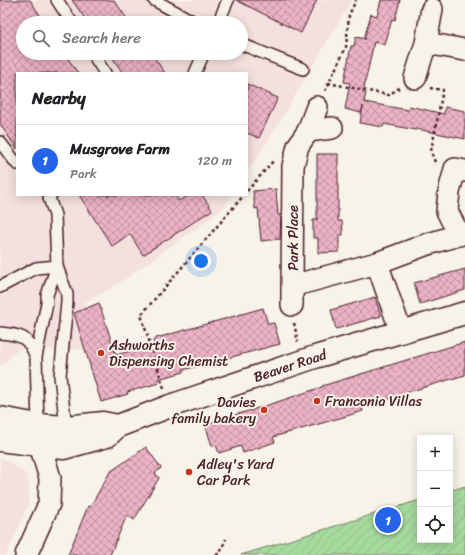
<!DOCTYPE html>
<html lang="en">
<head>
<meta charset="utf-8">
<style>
  :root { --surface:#fff; --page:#f6f6f6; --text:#202124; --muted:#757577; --line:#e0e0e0; --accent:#2563eb }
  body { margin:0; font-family:Sriracha,sans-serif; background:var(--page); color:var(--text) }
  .controls { position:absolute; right:12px; bottom:12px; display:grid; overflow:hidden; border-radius:0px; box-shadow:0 2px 10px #0003 }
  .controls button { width:36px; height:36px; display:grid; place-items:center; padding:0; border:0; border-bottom:1px solid var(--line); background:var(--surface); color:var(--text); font:20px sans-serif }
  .you { position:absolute; left:201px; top:261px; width:14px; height:14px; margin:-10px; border:3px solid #fff; border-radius:50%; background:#1a73e8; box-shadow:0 0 0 6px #1a73e833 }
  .badge { display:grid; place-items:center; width:26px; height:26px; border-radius:50%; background:var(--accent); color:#fff; font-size:13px; font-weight:700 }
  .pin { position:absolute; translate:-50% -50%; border:2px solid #fff; box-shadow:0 1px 4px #0006 }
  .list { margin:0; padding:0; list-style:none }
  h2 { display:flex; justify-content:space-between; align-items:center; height:52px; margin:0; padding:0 16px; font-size:17px }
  h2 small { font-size:13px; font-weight:400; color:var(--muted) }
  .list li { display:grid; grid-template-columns:26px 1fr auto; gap:12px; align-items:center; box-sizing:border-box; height:72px; padding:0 16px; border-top:1px solid var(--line) }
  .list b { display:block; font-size:15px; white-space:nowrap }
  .list p { margin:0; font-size:13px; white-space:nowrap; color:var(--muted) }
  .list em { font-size:13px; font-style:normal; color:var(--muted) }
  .icon { flex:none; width:22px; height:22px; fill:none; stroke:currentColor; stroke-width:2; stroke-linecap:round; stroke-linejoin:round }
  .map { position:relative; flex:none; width:465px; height:555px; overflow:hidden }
  .search { position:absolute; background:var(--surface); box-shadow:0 2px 10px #0003; left:16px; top:16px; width:232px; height:44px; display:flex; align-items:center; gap:10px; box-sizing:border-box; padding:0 14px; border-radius:22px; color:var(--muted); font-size:15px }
  .panel { position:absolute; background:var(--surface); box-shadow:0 2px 10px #0003; left:16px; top:72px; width:232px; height:124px; border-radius:0px }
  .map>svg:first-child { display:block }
  .built { fill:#f4e0de; fill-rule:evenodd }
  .garden { fill:url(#garden-furrows); stroke:#787c64 }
  .building { fill:url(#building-cross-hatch); stroke:#4a1f2b }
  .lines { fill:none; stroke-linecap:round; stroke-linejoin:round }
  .lane-casing { stroke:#4a1f2b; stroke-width:14 }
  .street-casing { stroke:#4a1f2b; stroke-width:24 }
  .secondary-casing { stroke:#4a1f2b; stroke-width:25 }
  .path { stroke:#4a1f2b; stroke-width:2.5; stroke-dasharray:3 3; stroke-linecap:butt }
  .lane { stroke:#f7f3e8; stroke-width:11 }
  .street { stroke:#f7f3e8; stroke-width:21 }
  .secondary { stroke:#f7f3e8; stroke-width:22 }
  .poi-dot { fill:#c8321e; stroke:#f7f3e8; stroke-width:1.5 }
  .labels { text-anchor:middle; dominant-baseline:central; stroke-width:4; stroke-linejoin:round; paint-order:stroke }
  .street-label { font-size:14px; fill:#4a1f2b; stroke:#f7f3e8 }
  .poi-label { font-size:14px; fill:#4a1f2b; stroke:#f7f3e8; text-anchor:start }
</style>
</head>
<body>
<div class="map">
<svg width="465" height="555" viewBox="0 0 465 555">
  <defs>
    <pattern id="garden-furrows" width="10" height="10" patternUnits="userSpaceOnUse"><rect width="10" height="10" fill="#a5da9d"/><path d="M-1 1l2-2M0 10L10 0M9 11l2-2" fill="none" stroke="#90bb87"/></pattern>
    <pattern id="building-cross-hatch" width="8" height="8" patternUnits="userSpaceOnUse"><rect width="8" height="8" fill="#ecb3c6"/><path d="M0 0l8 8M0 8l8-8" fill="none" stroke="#c191a1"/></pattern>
  </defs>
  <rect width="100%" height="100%" fill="#f7f3e8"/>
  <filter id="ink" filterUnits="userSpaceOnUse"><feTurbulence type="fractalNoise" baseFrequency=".025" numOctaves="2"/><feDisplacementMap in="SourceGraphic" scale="8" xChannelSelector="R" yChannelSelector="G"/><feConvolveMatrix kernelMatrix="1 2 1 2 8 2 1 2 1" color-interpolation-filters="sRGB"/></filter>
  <g filter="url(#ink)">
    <path class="built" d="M0,0H352L268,141L247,172V73H17V195H232L222,210L115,286L85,302L86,349H19L0,367ZM23,23H241V53H23Z
      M0,458L11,463L28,476L29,503L6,555H0Z"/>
    <path class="garden" d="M465,486V555H241L420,500V540H450V491Z"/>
    <path class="building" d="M0,0H30L45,23H23V53H64L78,73H17V149L0,124Z
      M72,0H114L130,23H88Z
      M236,0H317L301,33Z
      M381,0H400L395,20L392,19L385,45L374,42L363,92L366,93L364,102L408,110L409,106L444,114L445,107L465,111V139L417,129L416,130L384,124L383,127L360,123L363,106L361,113L345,109L350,83L344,82L351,46H354L356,37L366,39H364L371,14L377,16Z
      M109,53H151L165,73H123Z
      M247,84L278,98L259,138L247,133Z
      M317,154H338V221H342L343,235H339V252L318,253V238H313V220H317Z
      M276,189L278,215H281L280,239L261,241L258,208L255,209L253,191Z
      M79,195H175L179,201L189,195H202L212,210L143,255L130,234L112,246Z
      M465,269V290L420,304L414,283Z
      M375,297L381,316L336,329L331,310Z
      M99,303L116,355L154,344L153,339L263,308L268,324L274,323L280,344L183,370L184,372L158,379L159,383L127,392L128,394L101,402L74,313Z
      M465,342V375L408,392V393L362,408L363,411L340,418L273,437L275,442L243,453L241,446L219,453L216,445L212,446L205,424L265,406L322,387V386Z
      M146,447L161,468L155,473L159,478L134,520L127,515L110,555H68L88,506L90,507L110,472Z"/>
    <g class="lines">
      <defs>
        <path id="lane" d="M57,0L72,23
          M154,0L196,23
          M218,23L228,0
          M241,44L303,69
          M92,53L105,73
          M195,73L204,53
          M0,142L17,164
          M51,195L49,198L55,215L57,266L67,294V302L60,376L66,427
          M0,287L36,268L57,266
          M0,333C21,335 28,336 36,357
          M38,425L36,357L47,303V295L57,266"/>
        <path id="street" d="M426,43L465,50
          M415,78L426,43L432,9
          M317,107L308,131L298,146L293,166L292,286L377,263L425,245L465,233
          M308,131L332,128
          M459,235L447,211L449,192L455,169L465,171
          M377,263L401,332
          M292,305V286
          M26,555L49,504L50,478L40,445L38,428"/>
        <path id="secondary" d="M0,418L38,425L66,427L103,423L118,426
          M0,440L64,448L107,436L118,426L170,406L315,357L465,313"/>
      </defs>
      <use href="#lane" class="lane-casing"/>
      <use href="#street" class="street-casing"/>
      <use href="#secondary" class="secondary-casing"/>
      <path class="path" d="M328,83L389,95L399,88
        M430,88L443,90L431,151L436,165
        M325,91L346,47L349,15L356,0
        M247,191L274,160
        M294,323L298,342
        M164,388L141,315L244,195
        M216,555L220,553L226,539"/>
      <use href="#lane" class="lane"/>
      <use href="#street" class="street"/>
      <use href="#secondary" class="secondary"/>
    </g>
  </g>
  <g class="poi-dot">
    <circle cx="101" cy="353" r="4"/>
    <circle cx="317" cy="401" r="4"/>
    <circle cx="264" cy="410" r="4"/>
    <circle cx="189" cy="472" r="4"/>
  </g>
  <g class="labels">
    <g class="street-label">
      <text transform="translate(293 238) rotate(-90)">Park Place</text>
      <text transform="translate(290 366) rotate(-18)">Beaver Road</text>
    </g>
    <g class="poi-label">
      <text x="109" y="345">Ashworths<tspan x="109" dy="16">Dispensing Chemist</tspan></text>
      <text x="325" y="401">Franconia Villas</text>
      <text x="256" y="402" text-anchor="end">Davies<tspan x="256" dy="16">family bakery</tspan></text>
      <text x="197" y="464">Adley's Yard<tspan x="197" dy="16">Car Park</tspan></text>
    </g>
  </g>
</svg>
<div class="controls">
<button>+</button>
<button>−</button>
<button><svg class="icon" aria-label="locate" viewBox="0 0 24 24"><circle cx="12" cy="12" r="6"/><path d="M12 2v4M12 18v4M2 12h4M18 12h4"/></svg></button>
</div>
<div class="you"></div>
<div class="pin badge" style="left:388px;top:520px">1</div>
<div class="search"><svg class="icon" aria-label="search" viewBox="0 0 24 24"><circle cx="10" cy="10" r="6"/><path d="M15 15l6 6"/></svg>Search here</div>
<section class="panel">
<h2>Nearby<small></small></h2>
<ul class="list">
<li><span class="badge">1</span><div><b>Musgrove Farm</b><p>Park</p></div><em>120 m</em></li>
</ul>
</section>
</div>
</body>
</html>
